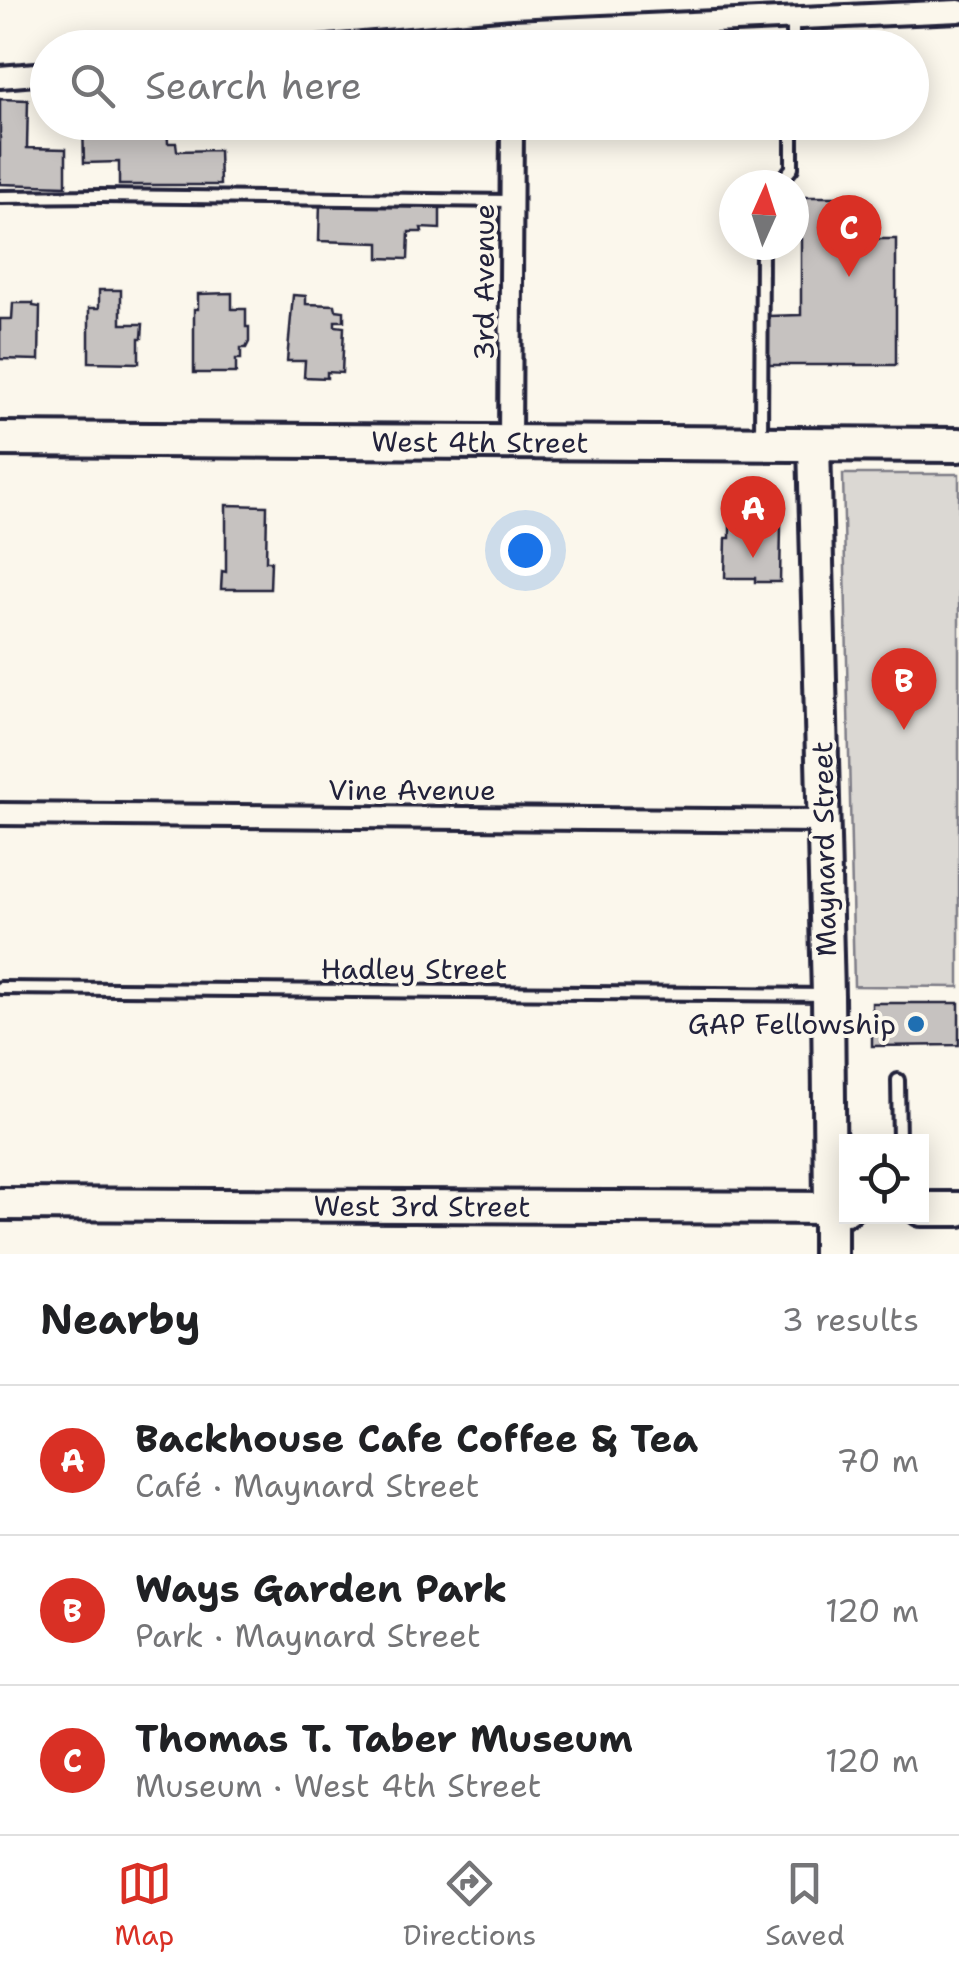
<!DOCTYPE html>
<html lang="en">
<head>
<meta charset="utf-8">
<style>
  :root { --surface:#fff; --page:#f2f2f2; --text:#202124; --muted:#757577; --line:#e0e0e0; --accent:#d93025 }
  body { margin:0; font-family:"Shantell Sans",sans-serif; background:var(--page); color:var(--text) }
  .controls { position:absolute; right:30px; bottom:30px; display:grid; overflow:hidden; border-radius:0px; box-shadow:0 5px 25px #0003 }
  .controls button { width:90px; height:90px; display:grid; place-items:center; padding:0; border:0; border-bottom:2px solid var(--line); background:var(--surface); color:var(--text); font:50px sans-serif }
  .compass { position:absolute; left:719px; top:170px; width:90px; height:90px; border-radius:50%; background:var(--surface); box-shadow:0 5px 25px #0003; rotate:3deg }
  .you { position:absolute; left:525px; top:550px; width:35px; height:35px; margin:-25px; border:8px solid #fff; border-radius:50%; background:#1a73e8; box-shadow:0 0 0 15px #1a73e833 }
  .badge { display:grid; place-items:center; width:65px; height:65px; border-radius:50%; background:var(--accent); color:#fff; font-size:32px; font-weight:700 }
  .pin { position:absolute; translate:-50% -82px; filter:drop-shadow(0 2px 5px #0008) }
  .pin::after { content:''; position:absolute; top:52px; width:35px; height:30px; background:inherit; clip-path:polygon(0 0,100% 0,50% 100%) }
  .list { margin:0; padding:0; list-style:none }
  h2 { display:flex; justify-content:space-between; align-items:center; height:130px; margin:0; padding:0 40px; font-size:42px }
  h2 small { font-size:32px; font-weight:400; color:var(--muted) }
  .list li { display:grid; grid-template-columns:65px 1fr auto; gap:30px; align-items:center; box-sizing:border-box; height:150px; padding:0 40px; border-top:2px solid var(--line) }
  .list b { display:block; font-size:38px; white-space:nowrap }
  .list p { margin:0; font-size:32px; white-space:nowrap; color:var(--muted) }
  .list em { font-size:32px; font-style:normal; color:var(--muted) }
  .icon { flex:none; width:55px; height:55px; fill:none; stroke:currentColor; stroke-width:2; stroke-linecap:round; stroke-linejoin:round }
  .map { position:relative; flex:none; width:959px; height:1254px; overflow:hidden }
  .search { position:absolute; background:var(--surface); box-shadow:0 5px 25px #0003; left:30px; right:30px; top:30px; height:110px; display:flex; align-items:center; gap:25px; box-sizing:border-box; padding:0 35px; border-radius:55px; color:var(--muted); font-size:38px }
  .sheet { height:580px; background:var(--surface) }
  nav { display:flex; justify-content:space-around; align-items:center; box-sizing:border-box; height:140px; border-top:2px solid var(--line); background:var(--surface); font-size:28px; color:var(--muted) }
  nav a { display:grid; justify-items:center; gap:5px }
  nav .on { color:var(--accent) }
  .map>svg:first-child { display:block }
  .green { fill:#dbd8d3; stroke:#7e7d87; stroke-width:2.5 }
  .building { fill:#c6c2c0; stroke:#22223b; stroke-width:2.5 }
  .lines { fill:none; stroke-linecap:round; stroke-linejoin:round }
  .lane-casing { stroke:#22223b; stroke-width:18 }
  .street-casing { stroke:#22223b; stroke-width:28 }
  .secondary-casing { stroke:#22223b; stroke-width:38 }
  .primary-casing { stroke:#22223b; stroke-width:40 }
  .lane { stroke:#fbf7ec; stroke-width:10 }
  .street { stroke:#fbf7ec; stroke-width:20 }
  .secondary { stroke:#fbf7ec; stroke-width:30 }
  .primary { stroke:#fbf7ec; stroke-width:32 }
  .poi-dot { fill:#1f6fb2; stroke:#fbf7ec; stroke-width:4 }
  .labels { text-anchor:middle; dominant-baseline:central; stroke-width:8; stroke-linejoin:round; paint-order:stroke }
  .street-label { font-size:28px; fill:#22223b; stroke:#fbf7ec }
  .poi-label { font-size:28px; fill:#22223b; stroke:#fbf7ec; text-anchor:end }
</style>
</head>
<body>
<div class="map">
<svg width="959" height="1254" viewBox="0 0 959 1254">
  <rect width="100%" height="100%" fill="#fbf7ec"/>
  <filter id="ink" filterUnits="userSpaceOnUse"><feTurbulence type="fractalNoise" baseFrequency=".01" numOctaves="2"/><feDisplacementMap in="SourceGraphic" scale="20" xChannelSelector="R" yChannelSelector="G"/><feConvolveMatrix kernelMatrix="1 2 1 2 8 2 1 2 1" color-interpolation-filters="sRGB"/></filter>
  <g filter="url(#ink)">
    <path class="green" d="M843,474H959V987L854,986Z"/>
    <path class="building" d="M0,99L28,100L27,148L66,149V186L0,184Z
      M83,122H167L168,143H176L177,151L219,150L220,185H119V162L84,163Z
      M794,197H846V206H858V239H896V365H769L768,316L801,315V239H794Z
      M320,202L440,205V229L421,228L422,232H409L408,259L379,258V243L319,241Z
      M99,290H121V324H143L142,338H139V363L89,362V308H99Z
      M232,293V309H246V327H249V342L246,348H241V359H236V373H194V309H198V294Z
      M293,295L306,296V304L335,305L336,310L344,311V321H335V326L344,327L342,373L327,372V378L304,377L305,361H287Z
      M13,303H33V306L40,307L39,360L0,359V319H12Z
      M226,505L267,506L266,561H271L270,589H221L222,571L226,572Z
      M736,520H751L758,524H781L780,582H755V578H725L726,538H730V524Z
      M872,1003H959V1045L872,1046Z"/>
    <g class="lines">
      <defs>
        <path id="lane" d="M793,48V18
          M778,185L792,168V122
          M0,197L102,196L511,201
          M761,439L762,245
          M0,988L827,995
          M898,1080L899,1142"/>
        <path id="street" d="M317,48L513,31L959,11
          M0,77L48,73
          M510,441L512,122
          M0,814L823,821"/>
        <g id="secondary">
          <path id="s1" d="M0,1204L830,1208L828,995L814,444"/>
        </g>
        <g id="primary">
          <path id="s2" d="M0,439L959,445"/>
          <path d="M922,1209H959"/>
          <path d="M830,1254V1208H846"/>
        </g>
      </defs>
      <use href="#lane" class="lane-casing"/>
      <use href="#street" class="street-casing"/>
      <use href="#secondary" class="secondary-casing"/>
      <use href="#primary" class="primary-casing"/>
      <use href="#lane" class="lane"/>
      <use href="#street" class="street"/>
      <use href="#secondary" class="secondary"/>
      <use href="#primary" class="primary"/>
    </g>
  </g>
  <circle class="poi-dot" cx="916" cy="1024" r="10"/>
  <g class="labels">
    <g class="street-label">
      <text transform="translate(484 282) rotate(-90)">3rd Avenue</text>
      <text stroke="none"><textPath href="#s2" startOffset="480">West 4th Street</textPath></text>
      <text x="412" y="790">Vine Avenue</text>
      <text transform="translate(824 849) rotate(-91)">Maynard Street</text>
      <text x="414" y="969">Hadley Street</text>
      <text stroke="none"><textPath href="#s1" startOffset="422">West 3rd Street</textPath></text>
    </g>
    <g class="poi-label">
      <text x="896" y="1024">GAP Fellowship</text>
    </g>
  </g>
</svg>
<div class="controls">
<button><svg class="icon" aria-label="locate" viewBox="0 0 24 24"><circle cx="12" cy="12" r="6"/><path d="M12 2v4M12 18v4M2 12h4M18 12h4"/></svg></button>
</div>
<svg class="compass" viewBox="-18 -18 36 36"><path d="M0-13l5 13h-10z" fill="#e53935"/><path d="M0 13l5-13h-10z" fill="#757577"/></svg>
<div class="you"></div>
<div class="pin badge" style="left:753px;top:558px">A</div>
<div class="pin badge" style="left:904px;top:730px">B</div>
<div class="pin badge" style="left:849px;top:277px">C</div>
<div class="search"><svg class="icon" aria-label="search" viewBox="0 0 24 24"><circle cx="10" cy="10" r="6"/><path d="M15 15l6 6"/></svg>Search here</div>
</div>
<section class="sheet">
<h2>Nearby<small>3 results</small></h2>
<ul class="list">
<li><span class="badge">A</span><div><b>Backhouse Cafe Coffee &amp; Tea</b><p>Café · Maynard Street</p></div><em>70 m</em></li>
<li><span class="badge">B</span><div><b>Ways Garden Park</b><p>Park · Maynard Street</p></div><em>120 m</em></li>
<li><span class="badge">C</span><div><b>Thomas T. Taber Museum</b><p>Museum · West 4th Street</p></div><em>120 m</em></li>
</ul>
</section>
<nav>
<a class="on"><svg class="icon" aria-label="map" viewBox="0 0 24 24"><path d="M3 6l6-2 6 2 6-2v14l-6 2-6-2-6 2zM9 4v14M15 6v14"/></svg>Map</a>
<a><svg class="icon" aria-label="directions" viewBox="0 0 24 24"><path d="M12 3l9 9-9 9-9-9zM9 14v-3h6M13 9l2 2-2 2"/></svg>Directions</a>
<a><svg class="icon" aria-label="saved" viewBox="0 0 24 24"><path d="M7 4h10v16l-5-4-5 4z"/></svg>Saved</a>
</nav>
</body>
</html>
